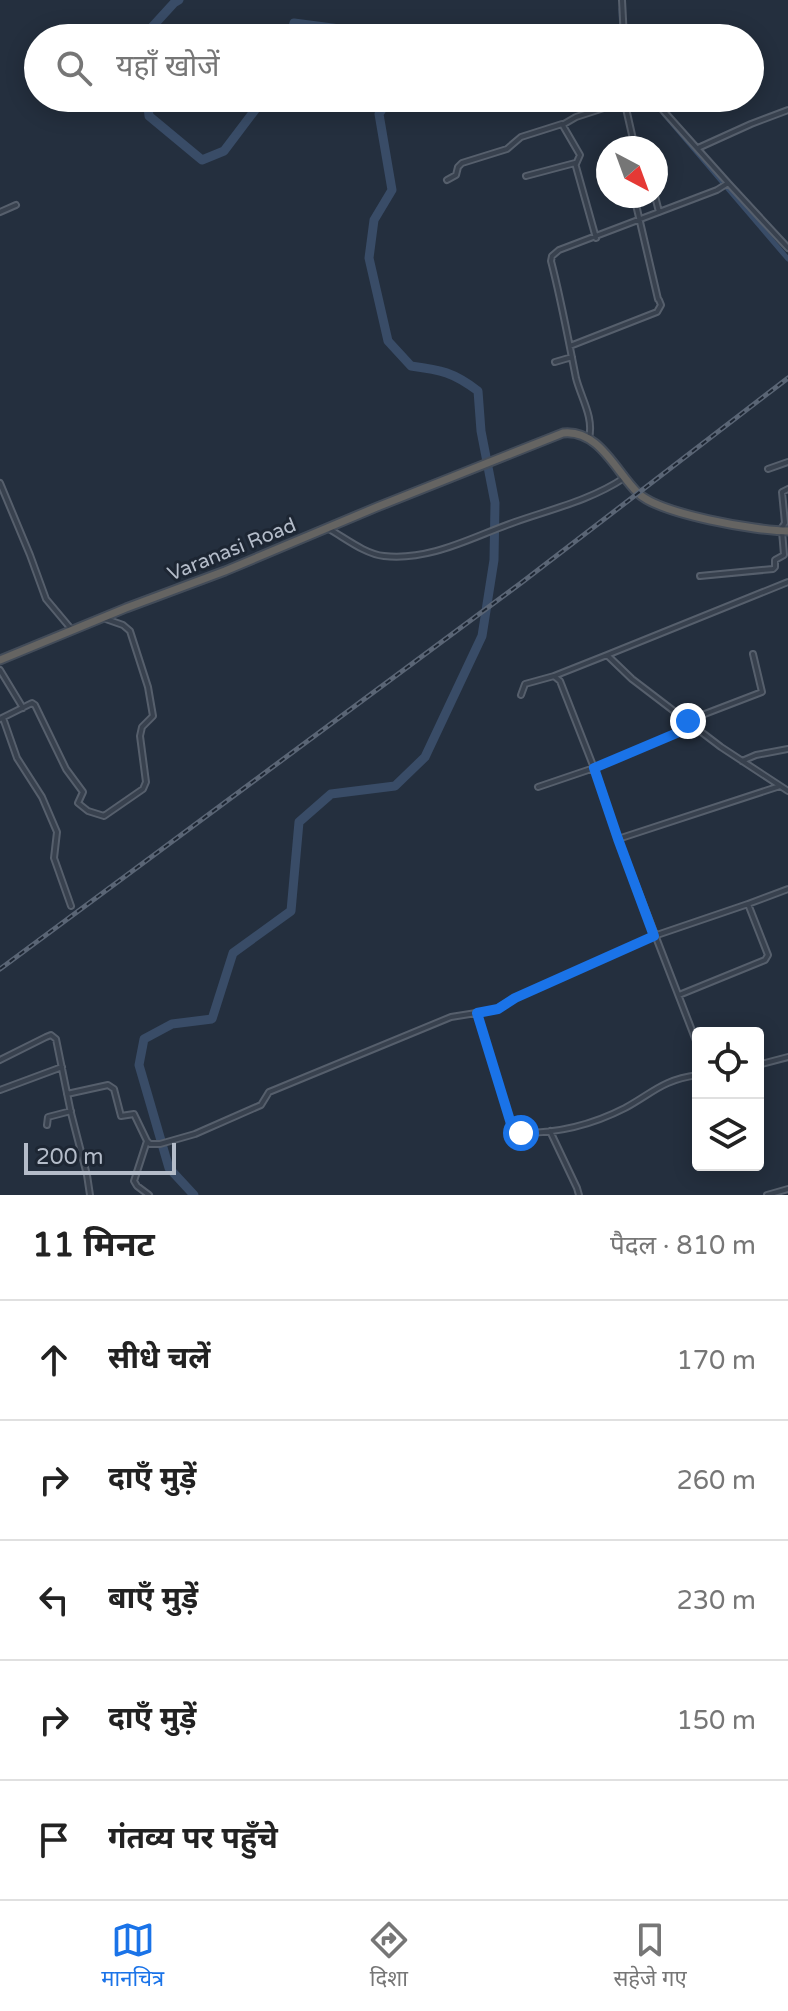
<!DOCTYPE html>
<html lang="hi">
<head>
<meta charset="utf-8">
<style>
  :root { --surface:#fff; --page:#f6f6f6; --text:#222; --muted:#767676; --line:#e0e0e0; --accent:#1a73e8 }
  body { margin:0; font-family:"Varela Round","Noto Sans Devanagari",sans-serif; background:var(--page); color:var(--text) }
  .controls { position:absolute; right:24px; bottom:24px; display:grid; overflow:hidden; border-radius:8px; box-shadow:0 4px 20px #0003 }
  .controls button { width:72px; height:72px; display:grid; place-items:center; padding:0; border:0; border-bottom:2px solid var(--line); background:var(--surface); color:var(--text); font:40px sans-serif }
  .compass { position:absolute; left:596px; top:136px; width:72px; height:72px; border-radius:50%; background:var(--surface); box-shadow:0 4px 20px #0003; rotate:139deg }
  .scale { position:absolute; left:24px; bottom:20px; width:152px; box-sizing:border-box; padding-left:8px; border:4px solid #b4bcc9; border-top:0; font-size:22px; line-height:28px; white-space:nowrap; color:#b4bcc9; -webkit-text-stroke:6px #1d2633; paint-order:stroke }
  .stop { position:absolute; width:24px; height:24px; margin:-18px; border:6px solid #1a73e8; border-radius:50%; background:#fff }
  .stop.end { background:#1a73e8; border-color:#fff; box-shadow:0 2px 8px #0008 }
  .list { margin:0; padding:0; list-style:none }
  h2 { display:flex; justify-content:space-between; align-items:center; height:104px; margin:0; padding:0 32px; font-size:34px }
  h2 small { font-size:26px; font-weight:400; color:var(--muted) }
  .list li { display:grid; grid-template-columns:52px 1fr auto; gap:24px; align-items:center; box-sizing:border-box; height:120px; padding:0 32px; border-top:2px solid var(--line) }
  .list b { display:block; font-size:30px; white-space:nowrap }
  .list em { font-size:26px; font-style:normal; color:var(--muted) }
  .icon { flex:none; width:44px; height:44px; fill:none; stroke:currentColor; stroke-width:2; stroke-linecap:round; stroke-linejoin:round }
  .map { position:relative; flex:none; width:788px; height:1195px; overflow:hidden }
  .search { position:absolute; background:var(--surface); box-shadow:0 4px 20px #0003; left:24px; right:24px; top:24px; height:88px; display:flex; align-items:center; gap:20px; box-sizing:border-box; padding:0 28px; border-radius:44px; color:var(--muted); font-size:30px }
  .sheet { height:704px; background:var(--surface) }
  nav { display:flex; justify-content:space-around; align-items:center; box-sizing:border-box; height:112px; border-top:2px solid var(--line); background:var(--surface); font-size:22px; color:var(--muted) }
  nav a { display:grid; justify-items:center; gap:4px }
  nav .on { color:var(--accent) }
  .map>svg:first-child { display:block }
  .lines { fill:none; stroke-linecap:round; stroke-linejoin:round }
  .canal { stroke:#394c67; stroke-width:5 }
  .river { stroke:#394c67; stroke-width:9 }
  .minor-casing { stroke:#565f6c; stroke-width:8 }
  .trunk-casing { stroke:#434c59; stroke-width:11 }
  .minor { stroke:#38414e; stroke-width:4 }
  .trunk { stroke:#656462; stroke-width:7 }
  .rail-casing { stroke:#5a6575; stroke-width:5 }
  .rail { stroke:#1d2633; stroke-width:2; stroke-dasharray:6; stroke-linecap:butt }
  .route { stroke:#1a73e8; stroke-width:10 }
  .labels { text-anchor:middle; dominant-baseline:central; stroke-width:6; stroke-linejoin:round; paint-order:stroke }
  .street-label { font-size:20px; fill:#b4bcc9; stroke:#1d2633 }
</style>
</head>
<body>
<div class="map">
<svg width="788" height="1195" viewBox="0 0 788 1195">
  <rect width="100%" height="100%" fill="#242f3e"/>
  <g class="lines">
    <path class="canal" d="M621,9L622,38
      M664,114L788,259"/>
    <path class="river" d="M142,38L174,3L179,0
      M290,38L294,23L378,34L382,38
      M147,98L149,116L202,160L224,151L264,98
      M194,1195L169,1168L139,1065L144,1039L172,1024L212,1019L233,953L291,911L299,822L331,794L395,786L425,757L482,636L494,560L495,503L481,431L478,391C453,372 441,370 411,366L388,341L369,258L374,220L392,190L379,114L389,98"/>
    <defs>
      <path id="minor" d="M622,0L624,38
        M549,37L550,38
        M606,98L612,107L640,98
        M625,104L635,148
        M564,124L576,117L610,106
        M698,148L751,124L788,110
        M526,176L575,163L596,238
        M447,180L456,175L458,167L462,163L507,149L521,137L562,124L580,155L576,164
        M728,183L788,248
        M634,196L658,299
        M655,196L659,212
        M0,212L16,205
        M570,346L657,312L661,305L659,300
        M555,362L572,357
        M589,438C594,417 581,398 576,378C568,338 561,299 551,261L552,256L559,250L717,190L728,183L652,98
        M768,469L788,462
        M0,483L30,555L46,599L72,630
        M329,529C345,538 365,554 384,556C431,561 472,537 515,522C552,509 591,500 624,478
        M781,529L785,523L782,492L788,489
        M700,576L773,569L775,567V560L784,555L782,531
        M788,582L607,655L632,679L721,747L788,791
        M607,655L554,676L560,681L594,768L618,839L698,1046
        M0,670L23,708
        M521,695L525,684L554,676
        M3,718L17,758L42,797L57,832L54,858L71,906
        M0,719L32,703L35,705L66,769L83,792L78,803L88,811L104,816L143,789L146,782L140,736L142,727L153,716L148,687L130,631L123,625L103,618
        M689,720L762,692L753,654
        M742,761L756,755L788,749
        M538,787L594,768L684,730L692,725
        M618,839L780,786
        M679,995L765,960L768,955L748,904
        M477,1013L512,1127L516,1133C555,1134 590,1126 625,1108C654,1092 662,1080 698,1075
        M0,1060L46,1037L51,1035L56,1039L71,1113L87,1175L90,1195
        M758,1065L788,1057
        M0,1090L62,1067
        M67,1094L108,1085L114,1089L121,1116L134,1114L147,1141L150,1144H160L195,1134L261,1105L269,1092L274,1090L451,1017L495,1010L515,998L654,936L748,904L788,889
        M47,1125L48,1117L71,1111
        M550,1131L577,1188L579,1195
        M147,1141L134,1181L137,1186L149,1195
        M767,1195L788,1189"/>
      <path id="trunk" d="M0,660L126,608L225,571L377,507L563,433C599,429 616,472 638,493C659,514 757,531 788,531"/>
    </defs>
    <use href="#minor" class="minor-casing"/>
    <use href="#trunk" class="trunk-casing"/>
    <use href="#minor" class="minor"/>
    <use href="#trunk" class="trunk"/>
    <defs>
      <path id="rail" d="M0,969L521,583L788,378"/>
    </defs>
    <use href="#rail" class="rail-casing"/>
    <use href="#rail" class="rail"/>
  </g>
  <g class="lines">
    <path class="route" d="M521,1133H516L512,1127L477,1013L498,1009L515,998L654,936L618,839L594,768L684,730L692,725L688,721"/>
  </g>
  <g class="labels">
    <g class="street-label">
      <text transform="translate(232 550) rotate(-22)">Varanasi Road</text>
    </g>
  </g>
</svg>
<div class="controls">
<button><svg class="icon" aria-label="locate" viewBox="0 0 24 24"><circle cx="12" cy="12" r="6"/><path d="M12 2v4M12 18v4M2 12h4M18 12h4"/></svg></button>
<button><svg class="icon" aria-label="layers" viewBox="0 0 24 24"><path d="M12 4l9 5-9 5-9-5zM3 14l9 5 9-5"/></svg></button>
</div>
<svg class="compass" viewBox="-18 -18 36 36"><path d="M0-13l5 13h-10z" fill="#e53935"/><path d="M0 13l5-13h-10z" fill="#767676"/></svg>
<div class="scale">200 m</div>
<div class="stop" style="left:521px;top:1133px"></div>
<div class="stop end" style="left:688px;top:721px"></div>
<div class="search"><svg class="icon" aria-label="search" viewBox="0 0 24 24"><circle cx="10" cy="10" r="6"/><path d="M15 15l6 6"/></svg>यहाँ खोजें</div>
</div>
<section class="sheet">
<h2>11 मिनट<small>पैदल · 810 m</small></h2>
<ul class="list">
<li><svg class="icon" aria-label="ahead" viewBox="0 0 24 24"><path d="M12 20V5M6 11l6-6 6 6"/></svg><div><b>सीधे चलें</b></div><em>170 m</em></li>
<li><svg class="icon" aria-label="right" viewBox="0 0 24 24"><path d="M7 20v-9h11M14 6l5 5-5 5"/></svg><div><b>दाएँ मुड़ें</b></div><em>260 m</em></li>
<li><svg class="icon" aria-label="left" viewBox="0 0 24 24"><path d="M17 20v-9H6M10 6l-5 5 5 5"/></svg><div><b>बाएँ मुड़ें</b></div><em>230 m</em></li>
<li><svg class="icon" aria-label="right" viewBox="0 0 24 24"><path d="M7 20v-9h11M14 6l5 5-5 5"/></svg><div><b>दाएँ मुड़ें</b></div><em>150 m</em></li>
<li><svg class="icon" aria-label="arrive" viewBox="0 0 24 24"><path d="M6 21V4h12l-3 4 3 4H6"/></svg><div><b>गंतव्य पर पहुँचे</b></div></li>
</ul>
</section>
<nav>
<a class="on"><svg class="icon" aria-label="map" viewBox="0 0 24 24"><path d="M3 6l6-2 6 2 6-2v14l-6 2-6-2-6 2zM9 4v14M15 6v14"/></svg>मानचित्र</a>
<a><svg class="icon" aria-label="directions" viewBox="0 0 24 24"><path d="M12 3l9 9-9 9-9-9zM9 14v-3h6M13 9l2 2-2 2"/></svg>दिशा</a>
<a><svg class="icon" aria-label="saved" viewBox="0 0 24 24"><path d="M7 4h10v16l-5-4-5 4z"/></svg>सहेजे गए</a>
</nav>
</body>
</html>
